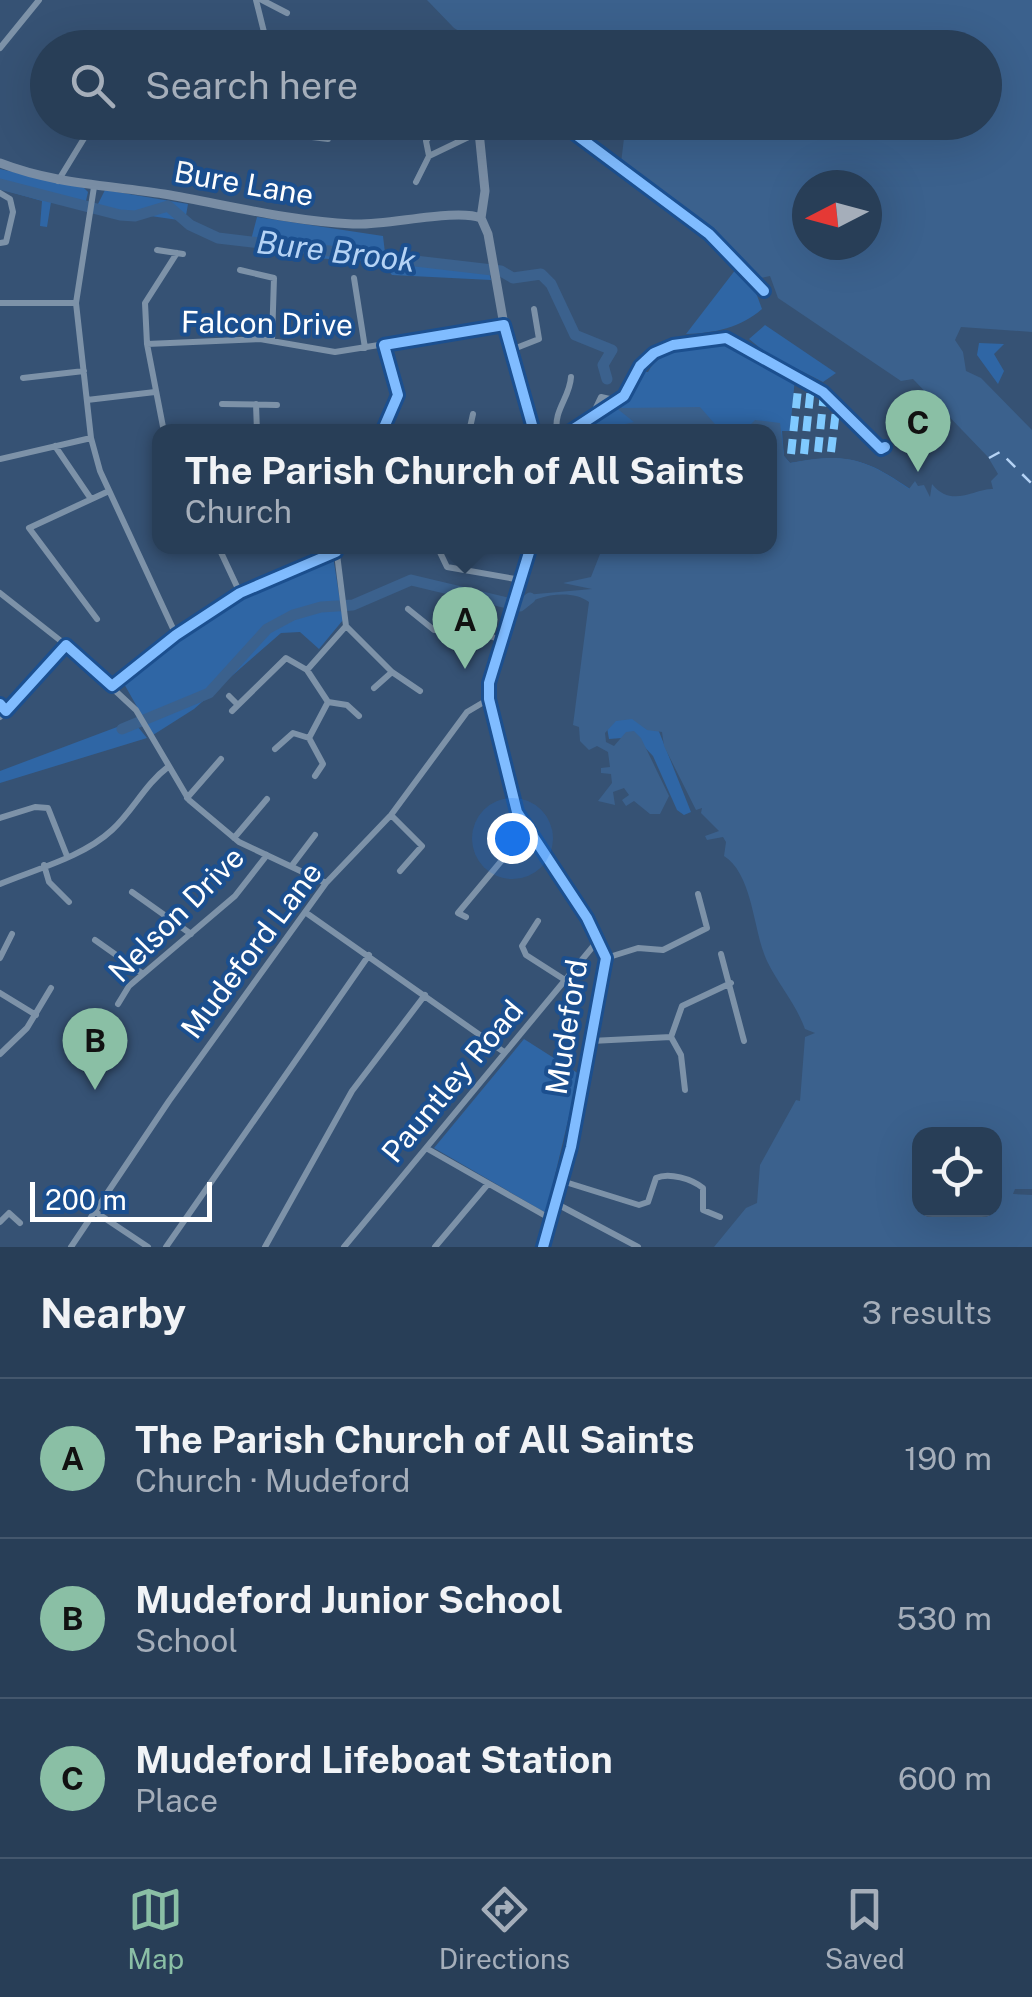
<!DOCTYPE html>
<html lang="en">
<head>
<meta charset="utf-8">
<style>
  :root { --surface:#283e57; --page:#344961; --text:#f1f3f6; --muted:#a5aeba; --line:#44576d; --accent:#8abfa5 }
  body { margin:0; font-family:"Public Sans",sans-serif; background:var(--page); color:var(--text) }
  .controls { position:absolute; right:30px; bottom:30px; display:grid; overflow:hidden; border-radius:20px; box-shadow:0 10px 40px #0002 }
  .controls button { width:90px; height:90px; display:grid; place-items:center; padding:0; border:0; border-bottom:2px solid var(--line); background:var(--surface); color:var(--text); font:50px sans-serif }
  .compass { position:absolute; left:792px; top:170px; width:90px; height:90px; border-radius:50%; background:var(--surface); box-shadow:0 10px 40px #0002; rotate:264deg }
  .scale { position:absolute; left:30px; bottom:25px; width:182px; box-sizing:border-box; padding-left:10px; border:5px solid #fff; border-top:0; font-size:28px; line-height:35px; white-space:nowrap; color:#fff; -webkit-text-stroke:8px #1b4f8f; paint-order:stroke }
  .you { position:absolute; left:512px; top:838px; width:35px; height:35px; margin:-25px; border:8px solid #fff; border-radius:50%; background:#1a73e8; box-shadow:0 0 0 15px #1a73e833 }
  .badge { display:grid; place-items:center; width:65px; height:65px; border-radius:50%; background:var(--accent); color:#111; font-size:32px; font-weight:700 }
  .pin { position:absolute; translate:-50% -82px; filter:drop-shadow(0 2px 5px #0008) }
  .pin::after { content:''; position:absolute; top:52px; width:35px; height:30px; background:inherit; clip-path:polygon(0 0,100% 0,50% 100%) }
  .popup { position:absolute; left:152px; top:424px; width:625px; height:130px; box-sizing:border-box; display:grid; place-content:center; border-radius:20px; background:var(--surface); filter:drop-shadow(0 2px 8px #0005); font-size:32px; white-space:nowrap; color:var(--muted) }
  .popup b { font-size:38px; color:var(--text) }
  .popup::after { content:''; position:absolute; left:50%; top:100%; margin-left:-20px; border:20px solid transparent; border-top-color:var(--surface) }
  .list { margin:0; padding:0; list-style:none }
  h2 { display:flex; justify-content:space-between; align-items:center; height:130px; margin:0; padding:0 40px; font-size:42px }
  h2 small { font-size:32px; font-weight:400; color:var(--muted) }
  .list li { display:grid; grid-template-columns:65px 1fr auto; gap:30px; align-items:center; box-sizing:border-box; height:160px; padding:0 40px; border-top:2px solid var(--line) }
  .list b { display:block; font-size:38px; white-space:nowrap }
  .list p { margin:0; font-size:32px; white-space:nowrap; color:var(--muted) }
  .list em { font-size:32px; font-style:normal; color:var(--muted) }
  .icon { flex:none; width:55px; height:55px; fill:none; stroke:currentColor; stroke-width:2; stroke-linecap:round; stroke-linejoin:round }
  .map { position:relative; flex:none; width:1032px; height:1247px; overflow:hidden }
  .search { position:absolute; background:var(--surface); box-shadow:0 10px 40px #0002; left:30px; right:30px; top:30px; height:110px; display:flex; align-items:center; gap:25px; box-sizing:border-box; padding:0 35px; border-radius:55px; color:var(--muted); font-size:38px }
  .sheet { height:610px; background:var(--surface) }
  nav { display:flex; justify-content:space-around; align-items:center; box-sizing:border-box; height:140px; border-top:2px solid var(--line); background:var(--surface); font-size:28px; color:var(--muted) }
  nav a { display:grid; justify-items:center; gap:5px }
  nav .on { color:var(--accent) }
  .map>svg:first-child { display:block }
  .green { fill:#2f66a5 }
  .water { fill:#3b618d; fill-rule:evenodd }
  .lines { fill:none; stroke-linecap:round; stroke-linejoin:round }
  .river { stroke:#3b618d; stroke-width:11 }
  .ferry { stroke:#b5d3f5; stroke-width:2.5; stroke-dasharray:12 10; stroke-linecap:butt }
  .street { stroke:#7d92a8; stroke-width:6 }
  .secondary { stroke:#798da4; stroke-width:9 }
  .quiet { stroke:#80caff; stroke-width:8; stroke-dasharray:15 8; stroke-linecap:butt }
  .cycleway-casing { stroke:#1b4f8f; stroke-width:16 }
  .cycleway { stroke:#80bcff; stroke-width:10 }
  .labels { text-anchor:middle; dominant-baseline:central; stroke-width:8; stroke-linejoin:round; paint-order:stroke }
  .street-label { font-size:30px; fill:#fff; stroke:#1b4f8f }
  .water-label { font-size:32px; font-style:italic; fill:#b5d3f5; stroke:#1b4f8f }
</style>
</head>
<body>
<div class="map">
<svg width="1032" height="1247" viewBox="0 0 1032 1247">
  <rect width="100%" height="100%" fill="#365274"/>
  <path class="green" d="M0,169L84,188L88,192L84,210L51,202L47,227L40,226L42,201L0,189Z
    M105,190L188,204L185,221L96,208Z
    M257,217L383,236L386,261L489,272L491,280L392,275L381,262L313,258L299,250L251,240Z
    M736,269L755,290L762,309C740,328 715,333 686,334Z
    M765,325L836,373L823,382L766,353L749,339Z
    M729,342L737,345L735,350L795,378L790,431H782L784,456L790,463C845,453 864,457 910,489L793,522L770,432H588L603,411L619,408L640,371L648,372C662,344 704,351 729,342Z
    M979,343L1004,344L994,354L1004,371L998,384L977,355Z
    M333,556L343,620L319,649L300,632L281,633L194,709L153,735L123,682L177,637L242,595Z
    M623,714L658,729L691,812L684,815L677,810L653,756L635,737L609,739L606,722Z
    M133,721L147,738L0,783V771Z
    M524,1039L579,1074L546,1213L434,1148Z"/>
  <path class="water" d="M427,0H1032V332L961,327L955,340L963,352L966,371L981,378L1032,430V1189H1015L1013,1194L1032,1195V1247H714L746,1208L757,1203L760,1165L796,1100L800,1101L805,1037L815,1033L805,1029C796,1004 778,984 767,961C753,931 753,874 724,856L726,842L723,837L707,840L705,836L719,831L701,813L702,808L696,810L664,746L662,732L647,730L632,719L616,721L605,733L606,742L614,746L626,732L634,731L641,738L669,796L660,814H650L634,801L626,806L622,800L629,795L624,788L613,792L615,805L598,801L612,783L611,774L601,773V768L610,767L608,752L597,746L589,750L580,741L579,727L573,725L589,602C571,588 534,595 518,610L525,595L592,589L563,583L591,577L600,554L596,549L601,547L770,546V432L744,431L755,420L780,423L784,456L790,463C844,452 865,458 909,489L915,481L918,486L924,485L930,497L932,484C952,509 975,488 993,489L991,481L998,474L988,457L913,379L901,381L778,298L770,276L756,279L709,225L621,163L625,130L620,123L984,122V48H516L507,40L485,47L454,28ZM807,185H867V245H807ZM994,1134V1210H920V1134Z
    M620,403L622,408L700,407L721,431H616L621,425L634,422L615,407Z"/>
  <g class="lines">
    <path class="river" d="M0,184L120,215L135,216L168,206L190,225L218,238L501,271L513,278L541,274L551,284L575,335L612,350L603,365L607,379
      M122,729L209,693L267,629L293,615L321,607L353,605L411,580L520,606L530,598"/>
    <path class="ferry" d="M989,458L1000,452L1032,484"/>
    <path class="street" d="M256,0L268,48
      M262,0L287,13
      M0,48L39,0
      M247,48L264,42
      M241,128L328,139
      M302,135L303,122
      M429,156L426,141L436,127
      M58,181L94,122
      M416,182L429,156L479,132
      M94,187L76,303L91,438L100,471L176,635
      M0,193L10,199L13,212L6,242L0,243
      M157,250L183,254
      M240,270L274,278L272,340
      M354,278L365,348
      M0,303H76
      M147,344L260,339L335,352L504,325
      M511,350L539,339L534,309
      M23,378L84,371
      M87,400L155,392
      M222,404L277,405
      M256,404L257,432
      M592,416L601,397L614,400
      M164,432L147,344L145,303L177,253
      M382,432L398,395L384,345
      M469,432L473,414
      M557,432C553,411 570,397 571,377
      M569,432L624,396L640,366L654,353L673,345L726,338
      M55,446L91,499
      M0,459L91,438
      M218,546L240,593
      M437,546L447,567L521,580
      M0,593L66,645L136,710L189,800L239,842L326,883
      M408,609L434,630H469L502,640
      M97,619L29,528L109,491
      M346,626L392,672L420,691
      M307,670L346,626L336,546
      M112,686L176,635L240,593L336,552
      M374,688L392,672
      M229,696L237,704
      M328,702L347,705L359,716
      M232,711L286,658L307,670L328,702L309,738L323,764L315,776
      M0,717L66,645
      M275,749L293,733L309,738
      M187,798L221,759
      M391,815L422,846L400,871
      M0,818L35,807L48,808L67,856
      M234,838L267,799
      M293,864L315,835
      M44,865L49,882L69,902
      M0,884C36,869 83,857 112,830C133,811 145,784 168,767
      M132,892L191,934
      M305,912L504,1052
      M466,917L458,913L527,830
      M538,921L522,946L526,955L565,980
      M95,940L143,974
      M721,954L744,1041
      M0,958L12,934
      M606,958L638,948L663,950L707,928L698,894
      M0,993L36,1015
      M118,1004L129,986L235,896L267,855
      M671,1037L681,1055L685,1090
      M591,1041L671,1037L682,1006L731,983
      M0,1054L27,1028L51,988
      M426,1148L551,1219
      M562,1181L639,1205L648,1202L656,1178C669,1172 692,1179 703,1188V1210L720,1217
      M557,1204L638,1247
      M94,1211L148,1247
      M0,1222L9,1213L20,1223
      M71,1247L169,1101L326,883L391,815L467,712L489,699
      M166,1247L369,955
      M265,1247L352,1091L425,995
      M344,1247L595,944
      M435,1247L488,1184"/>
    <path class="secondary" d="M478,122L485,191L481,218L488,234L504,325L534,432
      M0,163C54,184 108,185 164,194C227,205 289,221 353,224C386,226 456,208 481,218
      M531,546L489,683V699L517,812L587,918L606,958L571,1147L543,1247"/>
    <path class="quiet" d="M818,452L824,393
      M831,452L837,402
      M791,454L799,380
      M804,454L811,386"/>
    <defs>
      <path id="cycleway" d="M559,122L709,234L764,291
        M382,432L398,395L384,345L504,325L534,432
        M569,432L624,396L640,366L654,353L673,345L726,338L823,392L881,449L885,447
        M531,546L489,683V699L517,812L587,918L606,958L571,1147L543,1247
        M0,704L6,711L66,645L112,686L176,635L240,593L336,552V546"/>
    </defs>
    <use href="#cycleway" class="cycleway-casing"/>
    <use href="#cycleway" class="cycleway"/>
  </g>
  <g class="labels">
    <g class="street-label">
      <text transform="translate(244 183) rotate(10)">Bure Lane</text>
      <text transform="translate(267 323) rotate(1)">Falcon Drive</text>
      <text transform="translate(176 914) rotate(-45)">Nelson Drive</text>
      <text transform="translate(251 950) rotate(-53)">Mudeford Lane</text>
      <text transform="translate(566 1027) rotate(-81)">Mudeford</text>
      <text transform="translate(452 1081) rotate(-50)">Pauntley Road</text>
    </g>
    <g class="water-label">
      <text transform="translate(336 251) rotate(7)">Bure Brook</text>
    </g>
  </g>
</svg>
<div class="controls">
<button><svg class="icon" aria-label="locate" viewBox="0 0 24 24"><circle cx="12" cy="12" r="6"/><path d="M12 2v4M12 18v4M2 12h4M18 12h4"/></svg></button>
</div>
<svg class="compass" viewBox="-18 -18 36 36"><path d="M0-13l5 13h-10z" fill="#e53935"/><path d="M0 13l5-13h-10z" fill="#a5aeba"/></svg>
<div class="scale">200 m</div>
<div class="you"></div>
<div class="pin badge" style="left:465px;top:669px">A</div>
<div class="popup"><b>The Parish Church of All Saints</b>Church</div>
<div class="pin badge" style="left:95px;top:1090px">B</div>
<div class="pin badge" style="left:918px;top:472px">C</div>
<div class="search"><svg class="icon" aria-label="search" viewBox="0 0 24 24"><circle cx="10" cy="10" r="6"/><path d="M15 15l6 6"/></svg>Search here</div>
</div>
<section class="sheet">
<h2>Nearby<small>3 results</small></h2>
<ul class="list">
<li><span class="badge">A</span><div><b>The Parish Church of All Saints</b><p>Church · Mudeford</p></div><em>190 m</em></li>
<li><span class="badge">B</span><div><b>Mudeford Junior School</b><p>School</p></div><em>530 m</em></li>
<li><span class="badge">C</span><div><b>Mudeford Lifeboat Station</b><p>Place</p></div><em>600 m</em></li>
</ul>
</section>
<nav>
<a class="on"><svg class="icon" aria-label="map" viewBox="0 0 24 24"><path d="M3 6l6-2 6 2 6-2v14l-6 2-6-2-6 2zM9 4v14M15 6v14"/></svg>Map</a>
<a><svg class="icon" aria-label="directions" viewBox="0 0 24 24"><path d="M12 3l9 9-9 9-9-9zM9 14v-3h6M13 9l2 2-2 2"/></svg>Directions</a>
<a><svg class="icon" aria-label="saved" viewBox="0 0 24 24"><path d="M7 4h10v16l-5-4-5 4z"/></svg>Saved</a>
</nav>
</body>
</html>
